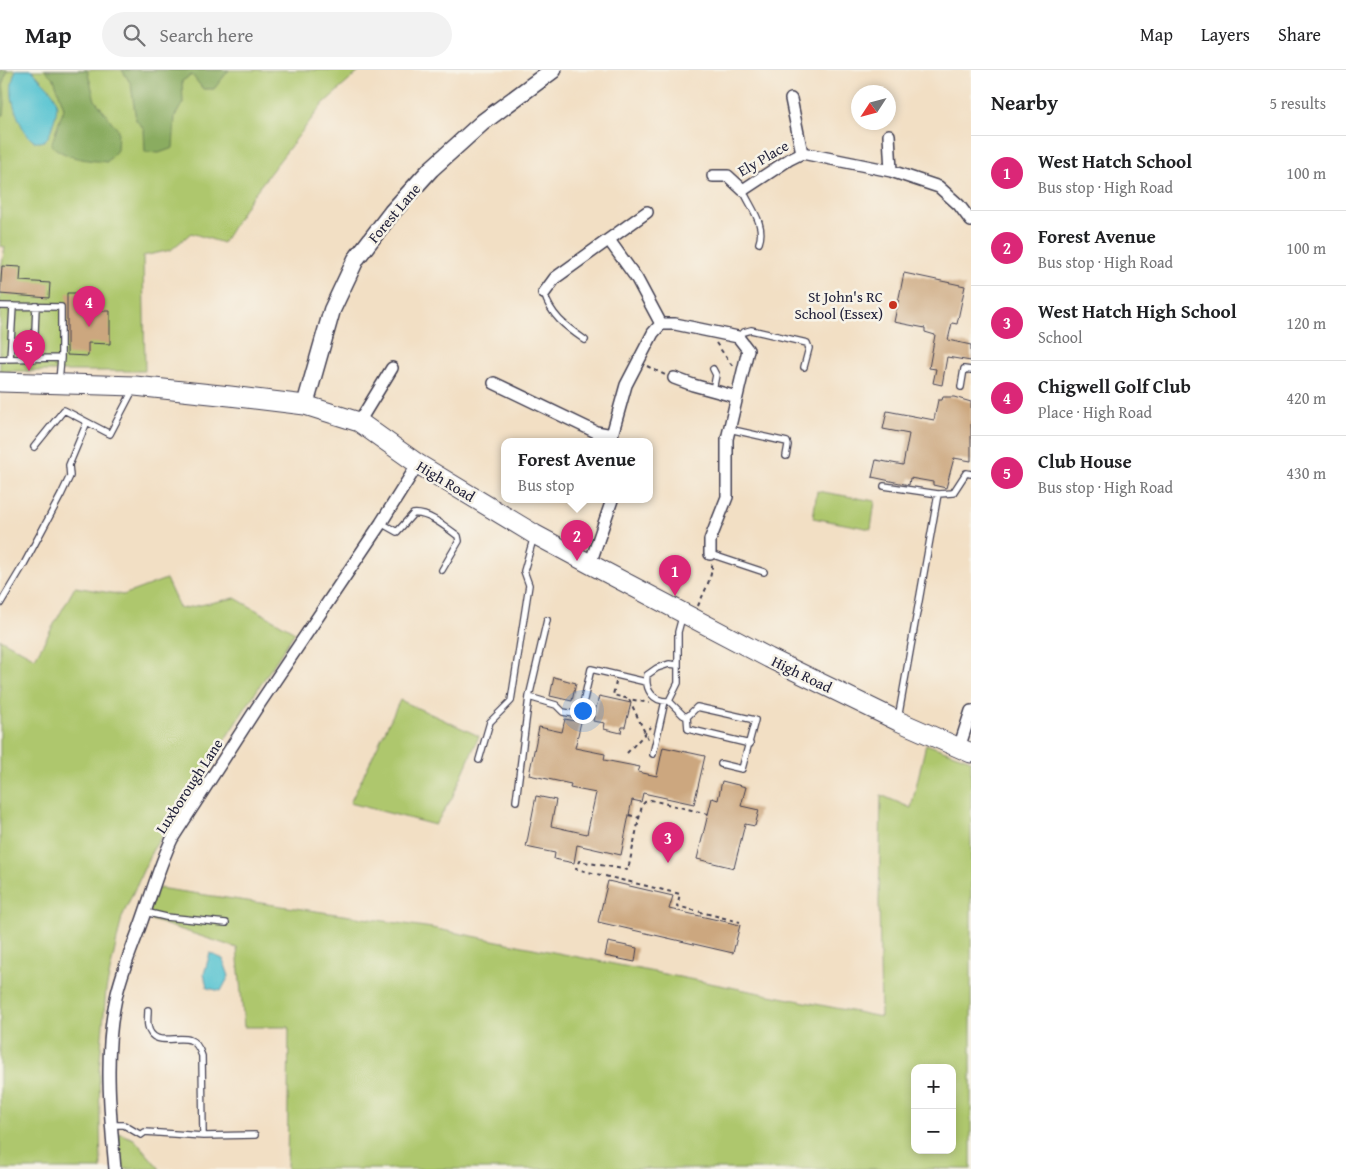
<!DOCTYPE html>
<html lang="en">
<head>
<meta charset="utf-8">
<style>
  :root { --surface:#fff; --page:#f2f2f2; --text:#202124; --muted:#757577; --line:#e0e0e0; --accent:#db2777 }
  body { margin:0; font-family:"Gentium Book Plus",serif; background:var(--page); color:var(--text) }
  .controls { position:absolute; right:15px; bottom:15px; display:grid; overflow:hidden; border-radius:10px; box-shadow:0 2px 8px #0003 }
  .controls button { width:45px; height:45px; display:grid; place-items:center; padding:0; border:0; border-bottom:1px solid var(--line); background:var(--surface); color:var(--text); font:25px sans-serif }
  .compass { position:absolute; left:851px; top:15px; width:45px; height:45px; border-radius:50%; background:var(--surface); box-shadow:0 2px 8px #0003; rotate:234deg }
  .you { position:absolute; left:582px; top:640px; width:18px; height:18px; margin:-12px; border:4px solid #fff; border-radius:50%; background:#1a73e8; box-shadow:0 0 0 8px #1a73e833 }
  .badge { display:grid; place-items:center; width:32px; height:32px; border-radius:50%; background:var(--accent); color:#fff; font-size:16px; font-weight:700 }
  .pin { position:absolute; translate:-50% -41px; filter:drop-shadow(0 1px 2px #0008) }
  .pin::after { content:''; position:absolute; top:26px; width:18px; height:15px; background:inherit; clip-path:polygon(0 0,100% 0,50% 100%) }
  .popup { position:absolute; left:501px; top:368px; width:152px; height:65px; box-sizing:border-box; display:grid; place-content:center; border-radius:10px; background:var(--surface); filter:drop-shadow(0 1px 4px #0005); font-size:16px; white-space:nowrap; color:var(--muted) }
  .popup b { font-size:19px; color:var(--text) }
  .popup::after { content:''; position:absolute; left:50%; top:100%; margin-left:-10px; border:10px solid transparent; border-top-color:var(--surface) }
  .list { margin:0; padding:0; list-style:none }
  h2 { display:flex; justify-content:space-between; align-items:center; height:65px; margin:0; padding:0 20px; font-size:21px }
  h2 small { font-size:16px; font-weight:400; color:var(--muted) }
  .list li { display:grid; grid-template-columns:32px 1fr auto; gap:15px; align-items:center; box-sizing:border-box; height:75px; padding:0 20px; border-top:1px solid var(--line) }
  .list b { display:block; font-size:19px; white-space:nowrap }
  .list p { margin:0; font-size:16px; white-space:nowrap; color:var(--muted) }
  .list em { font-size:16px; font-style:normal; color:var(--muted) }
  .icon { flex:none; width:28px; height:28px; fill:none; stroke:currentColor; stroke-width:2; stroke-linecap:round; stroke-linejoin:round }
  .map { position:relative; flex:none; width:971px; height:1099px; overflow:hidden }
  header { display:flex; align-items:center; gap:30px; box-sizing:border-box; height:70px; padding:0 25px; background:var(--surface); border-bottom:1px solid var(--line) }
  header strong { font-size:24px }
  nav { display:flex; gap:28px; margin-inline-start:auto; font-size:18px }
  .search { width:350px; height:45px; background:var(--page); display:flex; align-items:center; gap:12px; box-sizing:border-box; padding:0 18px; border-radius:28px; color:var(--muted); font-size:19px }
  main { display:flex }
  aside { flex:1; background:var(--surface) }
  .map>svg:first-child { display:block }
  .green { fill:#aec76d; stroke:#687454; fill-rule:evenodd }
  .forest { fill:#8aac60; stroke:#56674e }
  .water { fill:#58c4d2; stroke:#3d7386 }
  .building { fill:#cca77f }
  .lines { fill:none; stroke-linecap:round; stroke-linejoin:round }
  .lane-casing { stroke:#413e50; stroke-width:8 }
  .street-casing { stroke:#413e50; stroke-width:14 }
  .secondary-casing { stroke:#413e50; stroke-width:19 }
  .primary-casing { stroke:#413e50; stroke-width:21 }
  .path { stroke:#413e50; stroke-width:2; stroke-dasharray:4 4; stroke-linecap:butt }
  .lane { stroke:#fff; stroke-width:5.5 }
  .street { stroke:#fff; stroke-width:11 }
  .secondary { stroke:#fff; stroke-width:16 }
  .primary { stroke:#fff; stroke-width:19 }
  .poi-dot { fill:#c8321e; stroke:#f7f3e8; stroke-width:2 }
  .labels { text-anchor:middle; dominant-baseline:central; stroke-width:5; stroke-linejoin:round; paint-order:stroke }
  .street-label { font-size:15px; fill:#22223b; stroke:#f7f3e8 }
  .poi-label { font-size:15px; fill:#22223b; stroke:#f7f3e8; text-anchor:end }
</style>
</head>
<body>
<header>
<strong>Map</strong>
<div class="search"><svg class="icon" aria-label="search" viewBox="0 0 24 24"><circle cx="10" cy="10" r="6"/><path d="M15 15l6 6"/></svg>Search here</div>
<nav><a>Map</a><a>Layers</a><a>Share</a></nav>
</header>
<main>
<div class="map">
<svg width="971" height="1099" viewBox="0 0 971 1099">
  <rect width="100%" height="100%" fill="#f7f3e8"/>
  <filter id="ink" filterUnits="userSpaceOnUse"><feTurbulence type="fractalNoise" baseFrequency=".02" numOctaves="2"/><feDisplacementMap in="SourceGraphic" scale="10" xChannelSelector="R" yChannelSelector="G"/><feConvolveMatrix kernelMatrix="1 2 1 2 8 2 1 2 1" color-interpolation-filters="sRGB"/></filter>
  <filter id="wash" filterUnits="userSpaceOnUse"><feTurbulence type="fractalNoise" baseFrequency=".0096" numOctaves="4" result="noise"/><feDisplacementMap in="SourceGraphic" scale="20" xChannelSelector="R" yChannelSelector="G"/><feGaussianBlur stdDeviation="1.12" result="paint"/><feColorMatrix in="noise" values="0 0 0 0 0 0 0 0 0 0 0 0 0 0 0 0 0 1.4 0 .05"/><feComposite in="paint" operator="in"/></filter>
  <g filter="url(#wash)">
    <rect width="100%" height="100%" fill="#f2dfc4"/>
    <path class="green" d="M0,0H361L323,34L250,129L223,173L191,163L171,180L143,186L145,301H0V204L5,177L0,176Z
      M817,421L875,431L871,459L813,448Z
      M166,509L180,539L235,528L295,562L152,781L122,847L106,920L99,1001L101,1099H0V569L35,588L75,517L123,525Z
      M400,630L479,666L452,728L435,755L350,733Z
      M926,674L971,690V1099H287L289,957H244L237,878L145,848L158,818L432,858L881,947L879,831L881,725L911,738ZM915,998H952V1080H915Z
      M118,1063L134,1069L160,1099H122Z"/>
    <path class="forest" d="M0,0H8L3,12L5,33L4,45H0Z
      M45,0H87L95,30L118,60L117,80L107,92C86,90 67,89 51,75L64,38L54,9Z
      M122,0H229L214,19H203L192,5L182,11L183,33L175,46L173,78L159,83L145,82L144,59L136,50L131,14Z"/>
    <path class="water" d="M16,0H32C54,26 64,24 51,60C49,67 45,73 37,72C25,71 13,37 12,26C11,17 12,9 16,0Z
      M210,883L223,889L229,906L221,921L207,918L204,904Z"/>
    <g id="blocks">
      <path class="building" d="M2,196L21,197L20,211L50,213L49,228L0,224Z
        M904,203L965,216L957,254L952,253L948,270L971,275V291L947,287L942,315L933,313L936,299L929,298L935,265L925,262V258L894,252Z
        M67,223H88V233H101V241H110V274L88,273V286L67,285Z
        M943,327H954L971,332V391L954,388L946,418L933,415V412L910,408L909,415L872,407L876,390L903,395L909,364L883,359L887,341L934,350L938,330H942Z
        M554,607L576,613L572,631L550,626Z
        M599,626L631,633L625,657H622L621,663L604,659L605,653L593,651Z
        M565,649L581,652L575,678L605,684L604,690L640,697L638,702L657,706L663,677L705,686L694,734L643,723L641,732L632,730L621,785L577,775L574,793L554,789L555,783L526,777L536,726L556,730L551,756L587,764L596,723L570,718L571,714L529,705L539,657L562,662Z
        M722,711L746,717L741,736L759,740L755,756L745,754L734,798L697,789L712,728L718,730Z
        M608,811L673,826L669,839L740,855L733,883L598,852Z
        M608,872L637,878L635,892L605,886Z"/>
    </g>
  </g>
  <g filter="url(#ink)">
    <use href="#blocks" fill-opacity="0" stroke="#413e50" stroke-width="1"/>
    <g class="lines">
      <defs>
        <path id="lane" d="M743,120C750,137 766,154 759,173
          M544,223C551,246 565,256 585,270
          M0,236L61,237V288L59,311
          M738,267L744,262L751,260L807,273L809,278L804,297
          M0,289L61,288
          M10,289L13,236
          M34,289L36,236
          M713,299L716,305L713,320
          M961,317L964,299L971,300
          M729,359L787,372L788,375L786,386
          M34,377L64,340L87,352
          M884,416L938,424L898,649
          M938,424L953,423L966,403L971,404
          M381,453L397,462L413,444C428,442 446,457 458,466L459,471L442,500
          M710,484L764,502
          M0,534L24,494L61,425L70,406L69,395L87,352L110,364L133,320
          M669,594L678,595V613L669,631C653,632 645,620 647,605L657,598Z
          M678,595V562L682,547
          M529,627L547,550
          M669,631L683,645L687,647
          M653,684L665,631
          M479,690L490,652L511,631L529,515L524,501L534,466
          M721,694L742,699L755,650L697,637L687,647L688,659L750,674
          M516,731L529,627L556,635L563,642L574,644L582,638L591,599L646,612
          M145,842L166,847L226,853
          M148,940C148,945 147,951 148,956C152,978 177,965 190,970C197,972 200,980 202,986L203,1066
          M111,1055H124L141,1065L145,1062L203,1066L255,1065"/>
        <path id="street" d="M791,29L802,83
          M889,65L891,101
          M713,106H728L743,120L790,89L802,83L891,101L939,117L959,135L971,151
          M609,170L637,209L661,254
          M544,223L555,208L647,142
          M661,254H675L738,267L748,280L727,369V427L710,470V484
          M674,308L693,315L737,327
          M494,313L596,362L612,365L614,372
          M359,352L392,298
          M612,365L626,315L653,263L661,254
          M590,494L612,430
          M959,678L971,641
          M115,1099C110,1043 104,983 116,928C122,899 135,872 144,845C153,819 160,794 172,769L256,639L381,453L418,394"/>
        <path id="secondary" d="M305,335L332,240L356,189L392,142L431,99L483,52L553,0"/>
        <path id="primary" d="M0,312L135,316L230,326L305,335L359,352L418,394L534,464L590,494L769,588L898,651L971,683"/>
      </defs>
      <use href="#lane" class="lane-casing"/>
      <use href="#street" class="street-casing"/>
      <use href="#secondary" class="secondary-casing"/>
      <use href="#primary" class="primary-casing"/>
      <path class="path" d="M716,273L734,298
        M647,296L665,305
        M698,536C703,524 713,507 712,493
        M616,612L613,625L629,629
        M648,669L629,629L649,633
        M627,683L651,657
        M708,744L651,730L645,732L642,735L628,800L579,791L576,799L680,824L677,836L740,852
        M629,745L640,748"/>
      <use href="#lane" class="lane"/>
      <use href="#street" class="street"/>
      <use href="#secondary" class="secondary"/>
      <use href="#primary" class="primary"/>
    </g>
  </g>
  <circle class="poi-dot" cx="893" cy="235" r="5"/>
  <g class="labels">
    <g class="street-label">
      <text transform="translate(763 88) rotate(-30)">Ely Place</text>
      <text transform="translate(394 143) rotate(-50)">Forest Lane</text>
      <text transform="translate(446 411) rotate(31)">High Road</text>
      <text transform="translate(802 604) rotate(26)">High Road</text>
      <text transform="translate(189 716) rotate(-57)">Luxborough Lane</text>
    </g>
    <g class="poi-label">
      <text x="883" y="226">St John's RC<tspan x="883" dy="17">School (Essex)</tspan></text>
    </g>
  </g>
</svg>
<div class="controls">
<button>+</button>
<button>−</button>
</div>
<svg class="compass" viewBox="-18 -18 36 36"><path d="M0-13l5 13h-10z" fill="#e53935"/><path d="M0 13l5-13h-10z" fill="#757577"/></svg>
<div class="you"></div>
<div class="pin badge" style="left:675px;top:526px">1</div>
<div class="pin badge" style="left:577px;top:491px">2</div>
<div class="popup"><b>Forest Avenue</b>Bus stop</div>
<div class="pin badge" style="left:668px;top:793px">3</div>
<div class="pin badge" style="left:89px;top:257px">4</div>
<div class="pin badge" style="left:29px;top:301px">5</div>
</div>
<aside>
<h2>Nearby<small>5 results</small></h2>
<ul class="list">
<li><span class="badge">1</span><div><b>West Hatch School</b><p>Bus stop · High Road</p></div><em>100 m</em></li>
<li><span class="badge">2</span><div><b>Forest Avenue</b><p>Bus stop · High Road</p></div><em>100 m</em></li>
<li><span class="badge">3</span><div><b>West Hatch High School</b><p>School</p></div><em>120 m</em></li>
<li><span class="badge">4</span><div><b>Chigwell Golf Club</b><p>Place · High Road</p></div><em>420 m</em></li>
<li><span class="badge">5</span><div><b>Club House</b><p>Bus stop · High Road</p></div><em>430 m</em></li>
</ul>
</aside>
</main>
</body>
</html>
